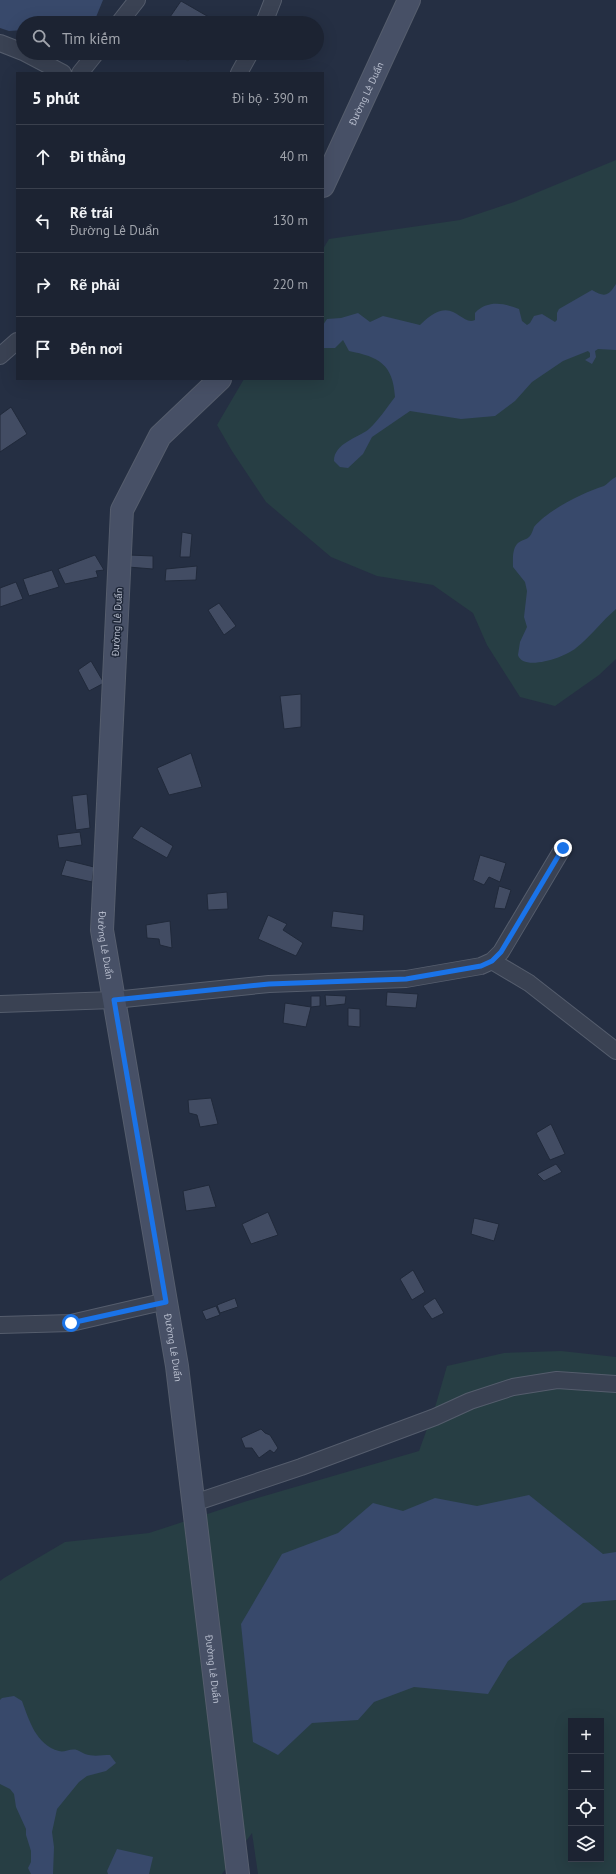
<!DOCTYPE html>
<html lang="vi">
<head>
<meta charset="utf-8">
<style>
  :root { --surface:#1c2332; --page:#252b3a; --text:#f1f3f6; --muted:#a0a4ac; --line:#3a404d }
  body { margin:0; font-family:"PT Sans",sans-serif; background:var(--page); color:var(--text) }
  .controls { position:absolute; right:12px; bottom:12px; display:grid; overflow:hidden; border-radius:0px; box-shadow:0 4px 16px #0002 }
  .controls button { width:36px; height:36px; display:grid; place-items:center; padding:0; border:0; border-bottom:1px solid var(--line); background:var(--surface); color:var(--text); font:20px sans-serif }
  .stop { position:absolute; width:12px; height:12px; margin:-9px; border:3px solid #1a73e8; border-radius:50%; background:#fff }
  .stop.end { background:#1a73e8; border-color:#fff; box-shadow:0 1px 4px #0008 }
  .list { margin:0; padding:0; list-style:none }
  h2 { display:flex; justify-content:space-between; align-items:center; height:52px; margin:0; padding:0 16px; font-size:17px }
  h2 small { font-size:13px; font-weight:400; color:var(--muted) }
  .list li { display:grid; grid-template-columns:26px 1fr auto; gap:12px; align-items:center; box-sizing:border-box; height:64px; padding:0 16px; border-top:1px solid var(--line) }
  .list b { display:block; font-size:15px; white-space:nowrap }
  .list p { margin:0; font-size:13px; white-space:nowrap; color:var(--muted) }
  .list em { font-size:13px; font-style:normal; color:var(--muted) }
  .icon { flex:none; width:22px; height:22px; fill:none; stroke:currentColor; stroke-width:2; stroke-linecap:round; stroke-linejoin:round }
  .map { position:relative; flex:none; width:616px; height:1874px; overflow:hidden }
  .search { position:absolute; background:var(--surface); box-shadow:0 4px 16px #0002; left:16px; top:16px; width:308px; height:44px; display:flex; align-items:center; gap:10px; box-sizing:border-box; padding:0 14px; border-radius:22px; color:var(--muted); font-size:15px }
  .panel { position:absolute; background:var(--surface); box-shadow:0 4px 16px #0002; left:16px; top:72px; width:308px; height:308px; border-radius:0px }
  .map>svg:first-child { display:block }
  .green { fill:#273e44; fill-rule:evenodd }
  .water { fill:#38496b }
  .building { fill:#424c63; stroke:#20293a }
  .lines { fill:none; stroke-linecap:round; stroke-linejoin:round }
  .street-casing { stroke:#555d6d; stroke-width:18 }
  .secondary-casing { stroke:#555d6d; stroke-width:24 }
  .street { stroke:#3a4253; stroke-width:16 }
  .secondary { stroke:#475066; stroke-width:22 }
  .route { stroke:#1a73e8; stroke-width:5 }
  .labels { text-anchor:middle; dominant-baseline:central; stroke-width:3; stroke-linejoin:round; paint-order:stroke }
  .street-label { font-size:10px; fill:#b7bdcd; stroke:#1e2738 }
</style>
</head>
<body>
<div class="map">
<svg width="616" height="1874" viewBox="0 0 616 1874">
  <rect width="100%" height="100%" fill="#252f43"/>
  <path class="green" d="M616,160V659L599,675L555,706L520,697L487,645L473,613L433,585L377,576L331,557L266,502L232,451L217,425L244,379H323V249L329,239L460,220L514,202Z
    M561,1351L616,1357V1874H258L252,1833L222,1874H0V1581L4,1578L65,1542L149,1533L247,1501L419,1451L436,1404L447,1366L504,1353ZM571,1721H601V1859H571Z"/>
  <path class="water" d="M0,0H103L94,22L23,23V30L9,31L0,28Z
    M616,284V350L598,349L595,351L596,357L592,364L585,360L590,357V353L588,351L563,361L532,382L515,401L495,416L461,419L410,411L372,437L363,454L348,468L340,467L334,461C334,443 358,438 369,429C379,420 387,407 395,397C393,364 379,357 349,351L343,340L335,348H323V325L327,319L341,318L358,313L370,322L383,316L420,325C453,291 460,327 475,320V313C487,300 504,303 519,309L522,321L527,325L530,323L534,316L542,314L555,322L557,320V313L559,309L592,290C604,297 608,297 616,284Z
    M616,477V609C602,621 590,637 576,648C566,657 523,672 518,655L520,642L527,627L524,617L527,591L525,582L513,567C513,560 512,550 517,544C520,540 527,540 530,536C532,533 533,530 534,527C548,510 584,492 604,486C608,484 611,479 616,477Z
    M529,1495L603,1554L616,1552V1600L583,1603L508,1661L488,1694L414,1687L374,1702L358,1720L312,1723L278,1755L253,1742L241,1624L282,1554L338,1533L373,1503L403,1511L435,1498L477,1506Z
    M14,1696L22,1701C29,1720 36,1745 59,1751C64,1753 70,1748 77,1750C80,1751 82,1753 85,1754C93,1757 102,1755 110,1755L116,1763L106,1771L87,1776L79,1782L57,1809L52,1832L54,1847L53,1874H31L28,1868L31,1862V1851L26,1835V1829L16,1807L14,1794L10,1789L0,1784V1700L2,1698Z
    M117,1849L153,1857L149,1874H108L107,1871Z"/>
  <path class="building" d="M181,1L214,20L212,23H179L170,17Z
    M176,53H193L188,61Z
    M11,407L27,434L0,452V415Z
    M182,532L192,534L190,557H180Z
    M95,555L104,570L96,571L98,577L65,584L58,569Z
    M129,555L153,556V569L128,567Z
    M197,566L196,580L165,581L166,569Z
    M52,570L59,587L29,596L23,579Z
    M16,582L23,599L0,607V588Z
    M219,603L236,626L224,635L208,610Z
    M91,661L104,683L89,691L78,670Z
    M301,694V727L284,729L280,696Z
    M191,753L202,787L169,795L157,768Z
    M87,794L90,828L76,830L72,796Z
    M141,826L173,846L167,858L132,838Z
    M80,832L82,845L59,848L57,835Z
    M480,855L506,863L500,882L489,877L484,885L473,880Z
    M66,860L94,867L92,882L61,875Z
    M499,886L511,890L505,909L494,908Z
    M227,892L228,909L208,910L207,894Z
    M333,911L364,915L363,931L331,927Z
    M268,915L287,924L283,930L303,943L296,956L258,939Z
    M170,921L172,948L160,945L159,939L147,938L146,925Z
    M387,992L418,994L416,1008L386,1006Z
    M325,995L346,996L345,1004L326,1006Z
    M311,996H320V1006L311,1007Z
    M285,1003L311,1007L306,1027L283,1023Z
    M348,1008L360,1009V1027L348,1026Z
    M211,1098L218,1124L200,1127L197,1115L189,1113L188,1100Z
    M551,1124L565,1154L550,1160L536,1133Z
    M556,1164L562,1172L544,1181L537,1174Z
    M209,1185L216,1207L186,1211L183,1191Z
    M268,1212L278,1235L251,1244L242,1224Z
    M474,1218L499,1224L494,1241L471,1234Z
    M413,1270L425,1292L412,1300L400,1279Z
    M235,1298L238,1307L220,1313L217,1305Z
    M435,1298L444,1313L432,1319L423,1306Z
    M216,1306L220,1315L206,1320L202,1311Z
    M261,1429L265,1433L270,1435L278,1448L274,1453L270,1450L259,1458L252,1448H245L241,1438Z"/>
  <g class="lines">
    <defs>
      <path id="street" d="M119,23L137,0
        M264,23L273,0
        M0,43L23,52
        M25,53L63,73
        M80,73L96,53
        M239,73L250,53
        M0,356L17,341
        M492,961L529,983L616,1051
        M0,1004L114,1000L269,984L406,979L481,966L492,961L501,952L563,848
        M0,1325L71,1323L166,1301
        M194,1503L301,1467L435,1417L470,1401L513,1387L557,1380L616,1384"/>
      <g id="secondary">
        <path id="s1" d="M323,186L409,0"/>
        <path id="s2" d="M220,379L160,436L122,510L102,930L177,1366L238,1874"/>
      </g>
    </defs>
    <use href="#street" class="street-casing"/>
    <use href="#secondary" class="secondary-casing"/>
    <use href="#street" class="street"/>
    <use href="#secondary" class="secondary"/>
  </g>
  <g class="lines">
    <path class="route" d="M71,1323L166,1302L114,1000L269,984L406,979L481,966L492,961L501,952L563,848"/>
  </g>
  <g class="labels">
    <g class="street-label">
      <text stroke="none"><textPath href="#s1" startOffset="102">Đường Lê Duẩn</textPath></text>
      <text transform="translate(117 622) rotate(-87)">Đường Lê Duẩn</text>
      <text stroke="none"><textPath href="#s2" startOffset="602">Đường Lê Duẩn</textPath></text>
      <text stroke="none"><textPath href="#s2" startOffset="1010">Đường Lê Duẩn</textPath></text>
      <text stroke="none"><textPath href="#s2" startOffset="1334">Đường Lê Duẩn</textPath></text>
    </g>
  </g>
</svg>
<div class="controls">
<button>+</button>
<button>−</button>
<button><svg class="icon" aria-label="locate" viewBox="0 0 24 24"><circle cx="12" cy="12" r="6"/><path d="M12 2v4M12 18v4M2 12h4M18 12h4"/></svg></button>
<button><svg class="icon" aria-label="layers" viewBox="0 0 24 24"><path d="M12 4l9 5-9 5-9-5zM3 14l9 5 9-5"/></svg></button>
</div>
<div class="stop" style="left:71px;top:1323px"></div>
<div class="stop end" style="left:563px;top:848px"></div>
<div class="search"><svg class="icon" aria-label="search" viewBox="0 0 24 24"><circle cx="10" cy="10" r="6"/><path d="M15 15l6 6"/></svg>Tìm kiếm</div>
<section class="panel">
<h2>5 phút<small>Đi bộ · 390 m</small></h2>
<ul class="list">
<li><svg class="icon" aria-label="ahead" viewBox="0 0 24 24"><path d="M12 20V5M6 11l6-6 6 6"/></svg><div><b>Đi thẳng</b></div><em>40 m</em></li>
<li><svg class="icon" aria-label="left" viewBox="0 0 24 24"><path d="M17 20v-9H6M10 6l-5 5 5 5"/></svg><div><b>Rẽ trái</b><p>Đường Lê Duẩn</p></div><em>130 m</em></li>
<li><svg class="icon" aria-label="right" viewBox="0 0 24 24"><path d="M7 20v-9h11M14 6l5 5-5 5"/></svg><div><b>Rẽ phải</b></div><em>220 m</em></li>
<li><svg class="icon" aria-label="arrive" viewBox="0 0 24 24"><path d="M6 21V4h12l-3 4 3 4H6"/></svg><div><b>Đến nơi</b></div></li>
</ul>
</section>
</div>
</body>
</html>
